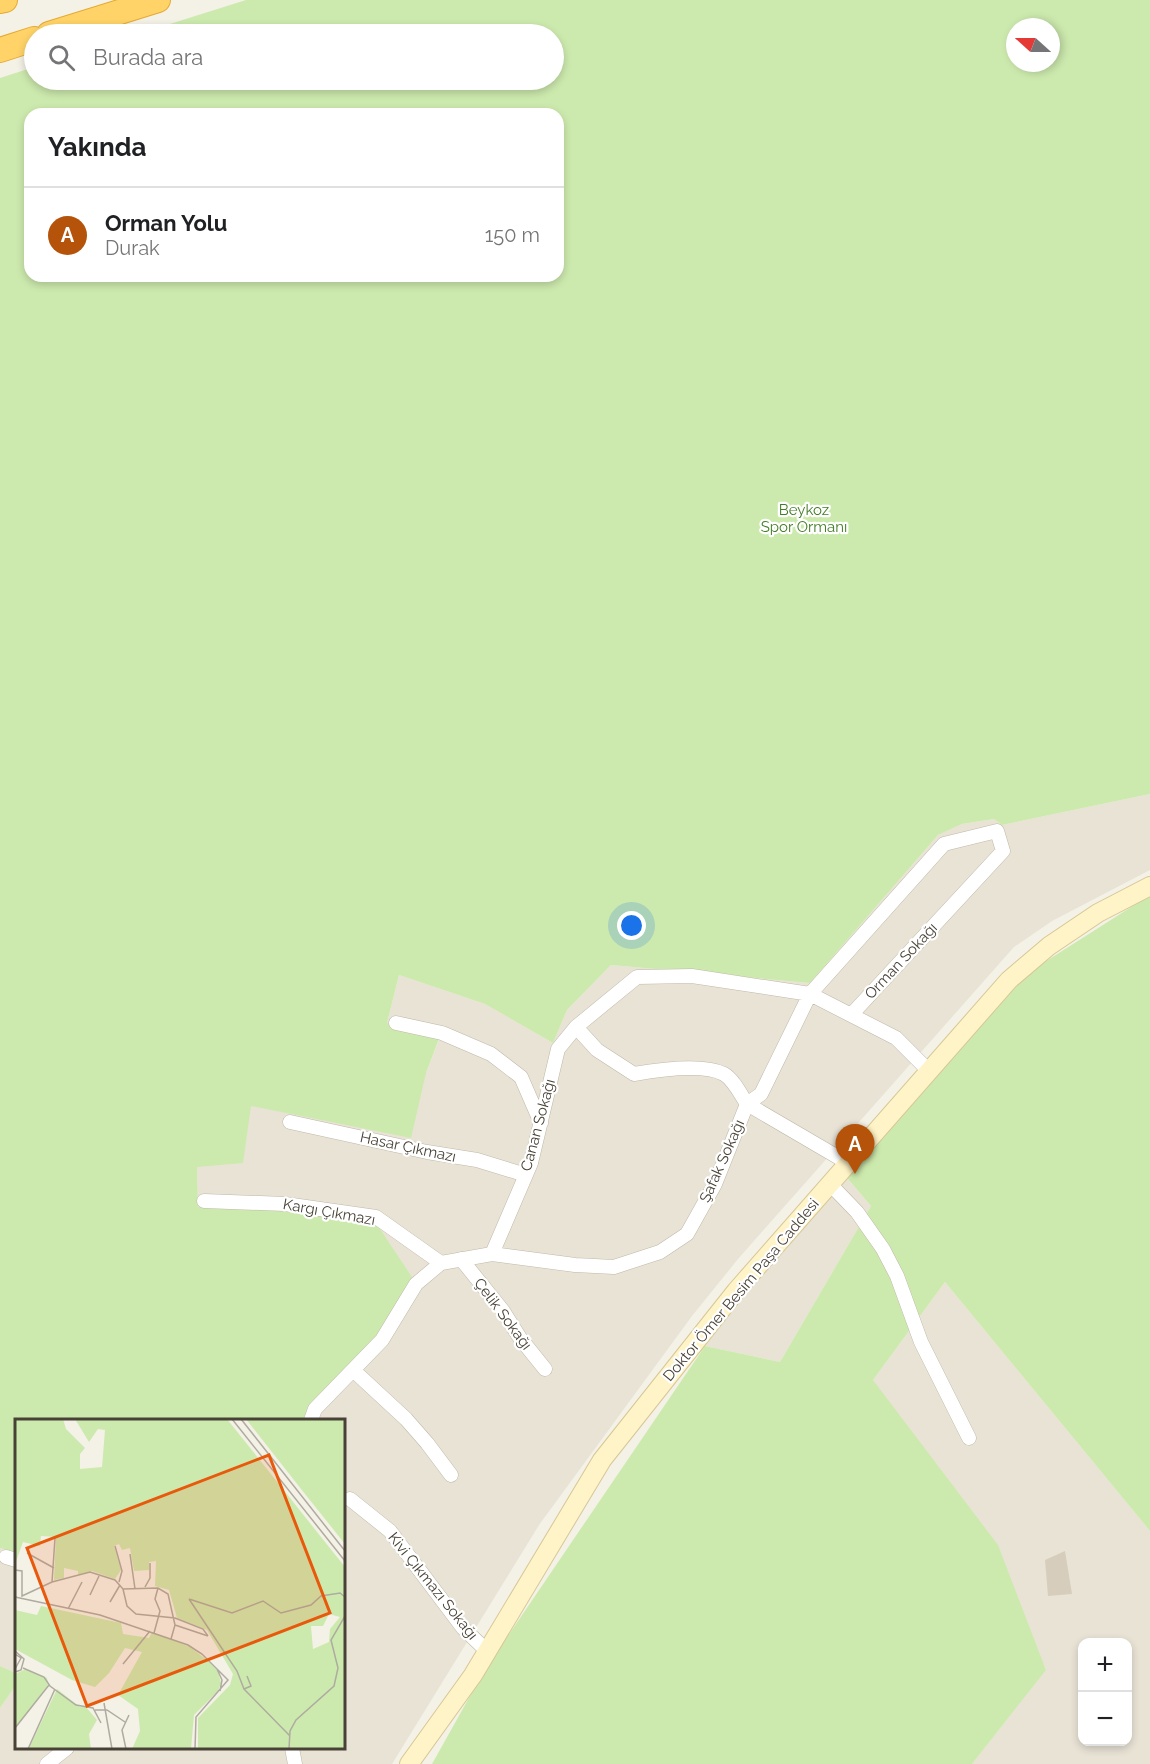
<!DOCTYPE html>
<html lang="tr">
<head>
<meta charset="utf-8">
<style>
  :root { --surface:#fff; --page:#f2f2f2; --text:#202124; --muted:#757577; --line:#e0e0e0; --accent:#b45309 }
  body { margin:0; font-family:Raleway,sans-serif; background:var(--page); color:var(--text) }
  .controls { position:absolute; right:18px; bottom:18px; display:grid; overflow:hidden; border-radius:12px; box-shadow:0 3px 9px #0003 }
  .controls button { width:54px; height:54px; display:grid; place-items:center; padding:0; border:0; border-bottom:2px solid var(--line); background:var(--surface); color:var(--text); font:30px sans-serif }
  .compass { position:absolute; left:1006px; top:18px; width:54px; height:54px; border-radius:50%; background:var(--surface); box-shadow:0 3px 9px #0003; rotate:291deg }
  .you { position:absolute; left:632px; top:926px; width:21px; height:21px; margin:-15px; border:4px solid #fff; border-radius:50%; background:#1a73e8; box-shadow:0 0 0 9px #1a73e833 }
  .badge { display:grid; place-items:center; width:39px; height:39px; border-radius:50%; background:var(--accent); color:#fff; font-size:20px; font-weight:700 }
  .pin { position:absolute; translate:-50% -50px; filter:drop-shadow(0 2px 3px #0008) }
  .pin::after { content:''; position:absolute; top:32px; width:21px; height:18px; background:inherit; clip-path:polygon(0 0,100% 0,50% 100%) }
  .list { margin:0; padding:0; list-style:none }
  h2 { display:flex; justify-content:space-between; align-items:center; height:78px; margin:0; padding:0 24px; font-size:26px }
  h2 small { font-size:20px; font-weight:400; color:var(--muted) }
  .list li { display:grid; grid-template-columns:39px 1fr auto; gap:18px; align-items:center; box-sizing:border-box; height:96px; padding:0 24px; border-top:2px solid var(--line) }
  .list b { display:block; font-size:22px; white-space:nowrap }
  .list p { margin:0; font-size:20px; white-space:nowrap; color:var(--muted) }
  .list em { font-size:20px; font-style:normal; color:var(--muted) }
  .icon { flex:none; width:33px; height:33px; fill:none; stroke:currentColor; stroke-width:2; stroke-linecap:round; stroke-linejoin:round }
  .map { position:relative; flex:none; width:1150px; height:1764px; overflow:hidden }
  .search { position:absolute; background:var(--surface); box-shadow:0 3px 9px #0003; left:24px; top:24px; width:540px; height:66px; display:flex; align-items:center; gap:15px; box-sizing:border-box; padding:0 21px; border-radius:33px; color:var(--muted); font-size:22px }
  .panel { position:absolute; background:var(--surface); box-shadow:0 3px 9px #0003; left:24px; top:108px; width:540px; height:174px; border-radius:18px }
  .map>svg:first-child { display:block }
  .residential { fill:#e8e3d5; fill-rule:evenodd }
  .green { fill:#cdeaae; fill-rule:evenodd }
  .building { fill:#d6cdbc }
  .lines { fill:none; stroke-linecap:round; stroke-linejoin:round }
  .street-casing { stroke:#c0b9a9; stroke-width:15 }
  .secondary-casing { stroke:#d6c795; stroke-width:20 }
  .highway-casing { stroke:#e4a931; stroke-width:26 }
  .street { stroke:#fff; stroke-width:14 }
  .secondary { stroke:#fff4c7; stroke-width:18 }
  .highway { stroke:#ffd368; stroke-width:24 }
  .labels { text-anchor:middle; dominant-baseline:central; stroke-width:4.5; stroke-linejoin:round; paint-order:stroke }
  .park-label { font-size:15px; fill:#437d26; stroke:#fff }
  .street-label { font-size:15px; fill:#484136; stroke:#fff }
  .inset-road { fill:none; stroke:#afaba0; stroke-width:1.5 }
  .view { fill:#e8590c; fill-opacity:0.15; stroke:#e8590c; stroke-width:3 }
  .inset-edge { fill:none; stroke:#484136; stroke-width:3 }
</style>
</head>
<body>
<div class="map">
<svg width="1150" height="1764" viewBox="0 0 1150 1764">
  <rect width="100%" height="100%" fill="#f4f1e7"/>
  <path class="residential" d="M1150,794V870L1052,921L1014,947L738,1259L692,1316L539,1525L392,1764H0V1708L16,1685V1748H344V1420H306L285,1207H198L197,1167L251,1106L426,1073L439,1040L387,1023L399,975L485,1004L553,1043L567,1010L611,965L810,983L938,835L962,824L994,819L1002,825Z
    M842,1172L871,1206L780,1362L705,1346Z
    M945,1282L1150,1531V1764H972L1046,1669L873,1380ZM1082,1642H1128V1742H1082Z
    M0,1548L16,1552V1673L0,1666Z"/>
  <path class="green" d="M246,0H1150V794L1002,825L994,819L962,824L938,835L810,983L611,965L567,1010L553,1043L485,1004L399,975L387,1023L439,1039L426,1073L411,1138L251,1106L243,1163L197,1167L198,1207H285L374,1220L414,1280L380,1337L306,1420H16V1552L0,1548V78L34,67V80H554V34H138ZM1015,27H1051V63H1015ZM30,114H558V276H30Z
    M1150,895V1531L945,1282L873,1380L998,1545L1046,1670L972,1764H432L484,1671L705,1346L780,1362L871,1206L842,1172L1029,972Z
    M0,1666L16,1673V1685L0,1708Z"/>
  <path class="building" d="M1065,1551L1072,1594L1048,1596L1045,1560Z"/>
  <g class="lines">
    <defs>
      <path id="street" d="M396,1023L442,1033L491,1054L521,1077L541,1123
        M576,1027L597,1050L634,1074C657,1070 703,1063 724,1074C734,1080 741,1095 747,1104L848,1163
        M290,1122L427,1152L477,1160L526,1175
        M830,1184L857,1212L883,1249L897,1276L921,1342L969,1438
        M204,1201L285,1204L376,1217L441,1263
        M492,1254L575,1265L614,1267L660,1252L687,1234L715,1184L747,1104L761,1094L810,994L944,844L997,831L1003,851L851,1015L896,1038L929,1071
        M461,1259L503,1311L520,1338L545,1369
        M353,1370L406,1419L427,1443L451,1475
        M311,1420L315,1409L382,1340L416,1284L441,1263L492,1254L531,1163L558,1049L576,1027L637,977L692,976L810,994L851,1015
        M350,1499L390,1531L463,1628L487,1651
        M6,1557L16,1560
        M292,1748L295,1764
        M47,1764L67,1748"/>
      <path id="secondary" d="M409,1764L473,1675L602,1460L736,1291L1009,980L1049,946L1098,913L1150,886"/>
      <path id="highway" d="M0,1L5,0
        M49,34L158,0
        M0,50L34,39"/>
    </defs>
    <use href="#street" class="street-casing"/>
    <use href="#secondary" class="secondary-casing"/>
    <use href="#highway" class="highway-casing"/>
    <use href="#street" class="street"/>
    <use href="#secondary" class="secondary"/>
    <use href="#highway" class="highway"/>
  </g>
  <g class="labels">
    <g class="park-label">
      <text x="804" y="510">Beykoz<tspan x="804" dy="17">Spor Ormanı</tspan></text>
    </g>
    <g class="street-label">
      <text transform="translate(901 961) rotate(-47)">Orman Sokağı</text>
      <text transform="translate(538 1125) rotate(-75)">Canan Sokağı</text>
      <text transform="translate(408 1147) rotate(12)">Hasar Çıkmazı</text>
      <text transform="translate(722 1161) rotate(-66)">Şafak Sokağı</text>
      <text transform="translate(329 1212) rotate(10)">Kargı Çıkmazı</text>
      <text transform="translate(741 1290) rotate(-50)">Doktor Ömer Besim Paşa Caddesi</text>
      <text transform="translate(503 1314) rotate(53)">Çelik Sokağı</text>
      <text transform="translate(433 1586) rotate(51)">Kivi Çıkmazı Sokağı</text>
    </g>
  </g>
  <g transform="translate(15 1419)">
    <rect width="330" height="330" fill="#f4f1e7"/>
    <path d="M0,0H48L51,10L70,29L65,35V50L87,48L90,11L83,10L74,23L60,0H212L330,148V330H183V299L215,266L218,255L192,211L162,199L154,171L140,167L141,142L134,143V151L119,152L115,129L107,131L104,125L99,127L106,151L100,160L77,152L63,156V152L49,149V159L39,161L41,118L26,117L25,127L8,123L0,145ZM314,195L325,198L315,210L314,223L298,230L296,207H308ZM231,0H330V125L290,75ZM26,187L106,204L108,215L134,219L137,213L175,228L192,241L203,252L206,264L203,272L179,296L176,330H117L125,312L123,290L103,276L127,233L110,229L94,254L80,268L57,261L0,230V191L22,196ZM11,250L32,259L33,266L0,310V255ZM42,270L65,288H71L82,301L74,315L76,330L14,329Z" fill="#cdeaae" fill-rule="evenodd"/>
    <path class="inset-road" d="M217,0L330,142M226,0L330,132M100,127L107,152L104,163M12,134L39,149M115,135L120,170M0,151L7,152V177L37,163L75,153L100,161L108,170L143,169L153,175L160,206M37,163L40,119M130,168L135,159V144M108,170L112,187L121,195L160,199L188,210L193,217M75,176L84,157M0,178L85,196L173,226L187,235L213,261L181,298L180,330M174,180L217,194L248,182L266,194L296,186L306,177L325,174L330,178M174,180L222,252L229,270L275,317M95,183L105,166M53,190L67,163M139,214L145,192L140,180L143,169M156,220L160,206L193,217M0,232L9,240L6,251L0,253M0,235L6,239L0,250M108,245L135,212M8,249L29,258L35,267L61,286L78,289L86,304M202,250L207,261L205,272M229,270L236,267L232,257M89,284L97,330M80,291H92L110,303M0,309L34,266M13,330L40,270M111,330L107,311L114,296M274,330L275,312L281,301L319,267L323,249L316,221L330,197"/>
    <path class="view" d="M254,36L315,194L72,287L12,129Z"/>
    <rect width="330" height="330" class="inset-edge"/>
  </g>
</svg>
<div class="controls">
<button>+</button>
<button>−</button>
</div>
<svg class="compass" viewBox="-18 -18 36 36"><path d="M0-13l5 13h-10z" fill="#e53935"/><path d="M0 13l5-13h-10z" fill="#757577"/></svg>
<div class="you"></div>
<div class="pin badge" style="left:855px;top:1174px">A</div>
<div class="search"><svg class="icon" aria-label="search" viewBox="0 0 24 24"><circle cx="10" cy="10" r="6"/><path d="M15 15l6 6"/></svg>Burada ara</div>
<section class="panel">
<h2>Yakında<small></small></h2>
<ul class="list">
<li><span class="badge">A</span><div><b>Orman Yolu</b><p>Durak</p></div><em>150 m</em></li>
</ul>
</section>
</div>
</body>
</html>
